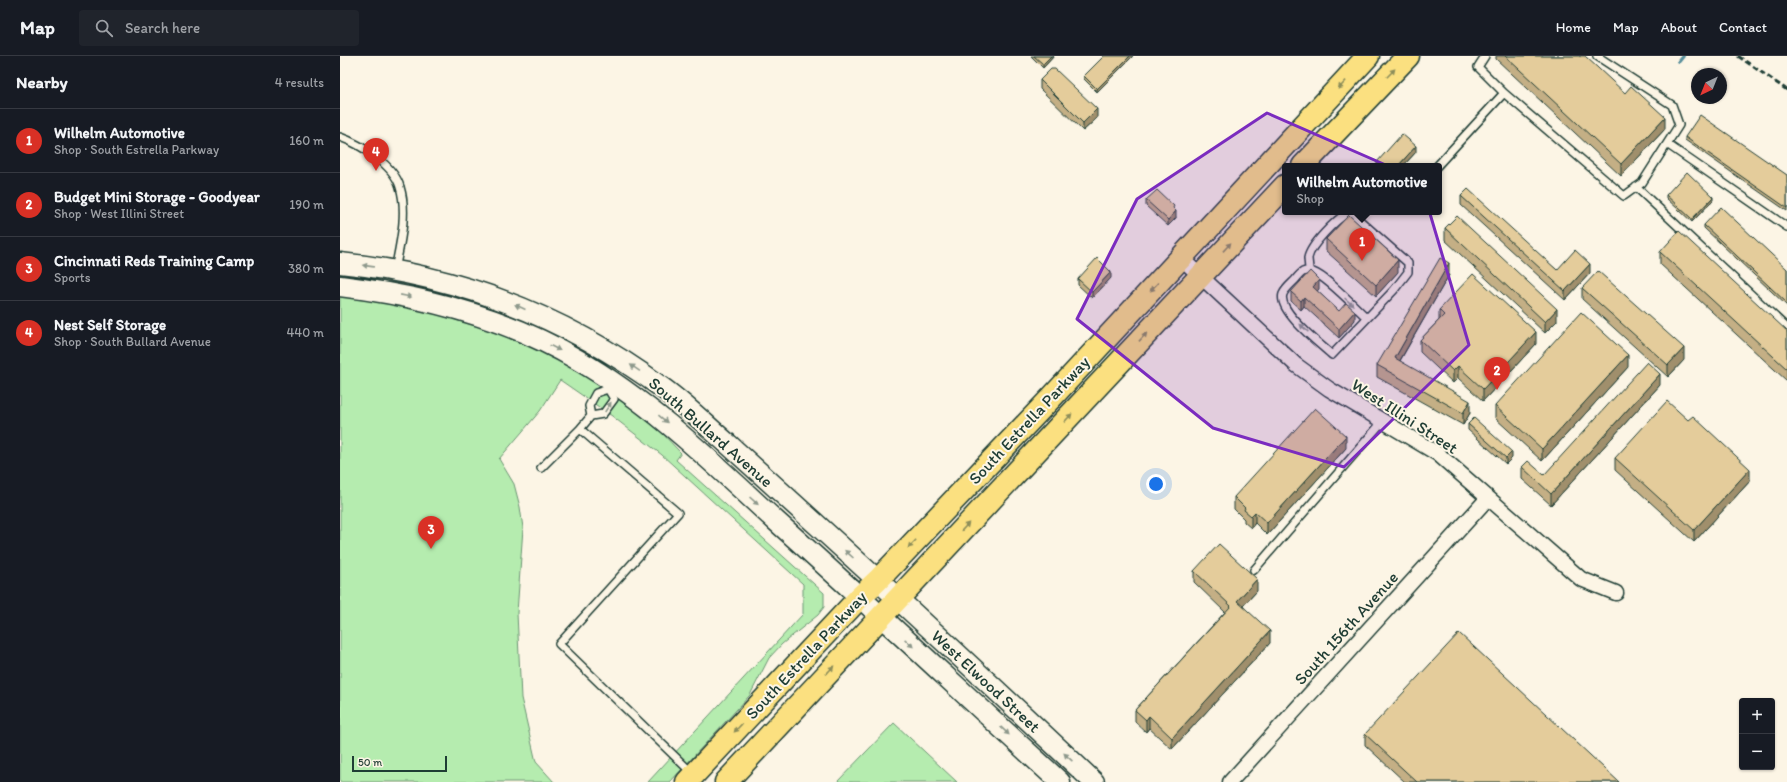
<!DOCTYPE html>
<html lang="en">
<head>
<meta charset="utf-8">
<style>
  :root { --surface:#171b24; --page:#20242c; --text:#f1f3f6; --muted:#9ea1a6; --line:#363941; --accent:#d93025 }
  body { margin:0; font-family:Itim,sans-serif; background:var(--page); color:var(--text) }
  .controls { position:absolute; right:12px; bottom:12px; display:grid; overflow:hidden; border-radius:4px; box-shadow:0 1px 3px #0004 }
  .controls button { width:36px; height:36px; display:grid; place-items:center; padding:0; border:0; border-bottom:1px solid var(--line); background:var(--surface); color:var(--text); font:20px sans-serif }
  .compass { position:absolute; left:1351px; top:12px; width:36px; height:36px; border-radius:50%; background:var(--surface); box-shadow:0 1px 3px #0004; rotate:223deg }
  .scale { position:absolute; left:12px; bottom:10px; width:95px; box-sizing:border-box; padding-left:4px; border:2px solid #1f3d34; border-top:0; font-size:11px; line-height:14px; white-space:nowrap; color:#1f3d34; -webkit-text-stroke:3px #fcf5e5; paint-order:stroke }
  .you { position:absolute; left:816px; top:428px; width:14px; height:14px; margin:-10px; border:3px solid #fff; border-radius:50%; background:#1a73e8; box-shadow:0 0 0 6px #1a73e833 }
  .badge { display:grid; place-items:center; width:26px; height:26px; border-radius:50%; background:var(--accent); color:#fff; font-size:13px; font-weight:700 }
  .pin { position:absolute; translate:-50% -33px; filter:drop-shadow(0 1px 2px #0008) }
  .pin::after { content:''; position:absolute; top:21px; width:14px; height:12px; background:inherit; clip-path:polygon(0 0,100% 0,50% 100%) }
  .popup { position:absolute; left:942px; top:107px; width:160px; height:52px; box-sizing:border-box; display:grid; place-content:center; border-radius:4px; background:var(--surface); filter:drop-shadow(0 1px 3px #0005); font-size:13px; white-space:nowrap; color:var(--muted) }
  .popup b { font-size:15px; color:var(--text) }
  .popup::after { content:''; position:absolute; left:50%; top:100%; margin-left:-8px; border:8px solid transparent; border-top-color:var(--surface) }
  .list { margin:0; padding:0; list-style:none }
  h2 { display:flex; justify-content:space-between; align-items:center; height:52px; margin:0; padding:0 16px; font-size:17px }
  h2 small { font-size:13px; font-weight:400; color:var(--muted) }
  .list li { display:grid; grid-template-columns:26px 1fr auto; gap:12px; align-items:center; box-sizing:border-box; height:64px; padding:0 16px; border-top:1px solid var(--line) }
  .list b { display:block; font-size:15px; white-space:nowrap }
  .list p { margin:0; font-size:13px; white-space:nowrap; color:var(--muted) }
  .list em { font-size:13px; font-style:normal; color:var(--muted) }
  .icon { flex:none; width:22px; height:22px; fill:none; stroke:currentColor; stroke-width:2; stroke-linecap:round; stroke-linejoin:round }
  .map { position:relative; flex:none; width:1447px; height:726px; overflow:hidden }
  header { display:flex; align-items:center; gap:24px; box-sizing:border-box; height:56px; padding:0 20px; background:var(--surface); border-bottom:1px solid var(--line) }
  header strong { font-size:19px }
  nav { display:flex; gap:22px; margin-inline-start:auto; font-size:14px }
  .search { width:280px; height:36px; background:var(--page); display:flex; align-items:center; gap:10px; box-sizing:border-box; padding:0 14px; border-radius:4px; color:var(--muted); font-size:15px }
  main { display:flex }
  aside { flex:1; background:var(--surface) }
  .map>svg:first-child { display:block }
  .green { fill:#b5ecaf; stroke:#6a9472 }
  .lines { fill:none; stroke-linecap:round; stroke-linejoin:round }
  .stream { stroke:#598f9b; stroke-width:4 }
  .service-casing { stroke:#1f3d34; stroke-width:10 }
  .minor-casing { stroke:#1f3d34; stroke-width:17 }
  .secondary-casing { stroke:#1f3d34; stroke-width:23 }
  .primary-casing { stroke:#1f3d34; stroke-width:25 }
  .service { stroke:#fcf5e5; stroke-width:7 }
  .minor { stroke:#fcf5e5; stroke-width:14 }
  .secondary { stroke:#fcf5e5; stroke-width:20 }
  .primary { stroke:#fbe080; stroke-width:22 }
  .rail { stroke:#1f3d34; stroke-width:3; stroke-dasharray:6 3; stroke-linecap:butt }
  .wall { fill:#c4af85; stroke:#1f3d34 }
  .shaded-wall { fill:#a08f6c; stroke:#1f3d34 }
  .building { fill:#e4cc9b; stroke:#1f3d34 }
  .oneway { fill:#8d8e5a }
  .oneway2 { fill:#8e998c }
  .marked { fill:#7b2cbf; fill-opacity:0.2; stroke:#7b2cbf; stroke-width:3; stroke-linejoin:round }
  .labels { text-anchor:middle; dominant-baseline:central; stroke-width:4; stroke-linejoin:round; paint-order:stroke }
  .street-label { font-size:17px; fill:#1f3d34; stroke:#fcf5e5 }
</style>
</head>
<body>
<header>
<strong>Map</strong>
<div class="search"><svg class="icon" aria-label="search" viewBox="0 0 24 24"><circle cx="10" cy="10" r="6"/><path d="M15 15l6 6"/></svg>Search here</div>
<nav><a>Home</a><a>Map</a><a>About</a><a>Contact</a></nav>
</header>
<main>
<aside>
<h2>Nearby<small>4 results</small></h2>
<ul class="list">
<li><span class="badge">1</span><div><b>Wilhelm Automotive</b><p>Shop · South Estrella Parkway</p></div><em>160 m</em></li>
<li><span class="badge">2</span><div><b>Budget Mini Storage - Goodyear</b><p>Shop · West Illini Street</p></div><em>190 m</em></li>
<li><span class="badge">3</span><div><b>Cincinnati Reds Training Camp</b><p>Sports</p></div><em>380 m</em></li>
<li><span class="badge">4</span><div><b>Nest Self Storage</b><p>Shop · South Bullard Avenue</p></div><em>440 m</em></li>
</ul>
</aside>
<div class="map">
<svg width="1447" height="726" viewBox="0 0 1447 726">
  <rect width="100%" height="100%" fill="#fcf5e5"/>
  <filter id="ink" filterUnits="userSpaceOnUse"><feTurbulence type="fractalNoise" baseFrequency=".025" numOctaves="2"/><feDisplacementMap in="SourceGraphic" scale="8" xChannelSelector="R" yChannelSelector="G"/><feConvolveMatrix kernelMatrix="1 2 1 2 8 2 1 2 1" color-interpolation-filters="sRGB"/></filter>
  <g filter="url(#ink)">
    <path class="green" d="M0,240C36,246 72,251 108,261C176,279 244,314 300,357C315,368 328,384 341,397L336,404L484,537V551L478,559L442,588L429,602L410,639L330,726H308L463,558V528L322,399L272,360L220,324L200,355L159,403L174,428L180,451L183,472L177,557L181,642L196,706L214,726H0Z
      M554,667L617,726H497Z"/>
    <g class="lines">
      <path class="stream" d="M1339,5L1343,0"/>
      <defs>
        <path id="service" d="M1145,0L1138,11L1164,37L1284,140L1302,127L1339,69L1332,49L1257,0
          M0,81C20,88 54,109 60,131C68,157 60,188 55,214
          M1327,88L1447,171
          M1097,110L1164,37
          M1296,131L1447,272
          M969,214C969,210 968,205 968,202C971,188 996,164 1007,157L1015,160L1068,207V216L1054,234L992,299C980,288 937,255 943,238C945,233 951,228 955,224C960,218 964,212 973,216C987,221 1014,250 1027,262
          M251,360L249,350L256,337L268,333L270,330
          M240,373L251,360L263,358L274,343L268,333
          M201,412L240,373L338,457L219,588L352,717
          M914,514L1043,365"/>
        <path id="minor" d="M841,202L956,309L989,333L1098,398L1241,523L1276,537
          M890,726L1148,442"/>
        <path id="secondary" d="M0,207C120,219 227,261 324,333C347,350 367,370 388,388C421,418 453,447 486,477C576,559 665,642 754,726
          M0,230C82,240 166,261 238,304C312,347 373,407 436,465C532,551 625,639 720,726"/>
        <path id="primary" d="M963,110L1068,0
          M347,726L520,541L538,524L712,341L1028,0
          M386,726L945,130"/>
      </defs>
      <use href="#service" class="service-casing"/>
      <use href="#minor" class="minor-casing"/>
      <use href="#secondary" class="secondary-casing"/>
      <use href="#primary" class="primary-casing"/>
      <use href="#service" class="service"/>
      <use href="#minor" class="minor"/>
      <use href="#secondary" class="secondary"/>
      <use href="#primary" class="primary"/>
      <path class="rail" d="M1398,0L1447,34"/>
    </g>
    <path class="wall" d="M691,0H714L703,12Z
      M764,0L757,36L744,23V20Z
      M1156,0H1239L1325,73L1281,120L1156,3Z
      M700,24L757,62L743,75L700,33Z
      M1345,81L1447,119V155L1345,84Z
      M1076,96L1063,110H1037V106Z
      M1326,139L1373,144L1352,166L1326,142Z
      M1121,140L1217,214L1250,217L1225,244L1121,149Z
      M806,144L834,154L836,162L828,170L806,150Z
      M1364,169L1447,213V250L1364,172Z
      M1105,172L1217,265L1205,277L1105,184Z
      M986,183L1058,216L1036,240L986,195Z
      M1320,196L1447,275V325L1320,208Z
      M1109,219L1060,305L1130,357L1123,369L1037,321V309Z
      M771,222L752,242L738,229V223Z
      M1242,232L1344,304L1328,321L1242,243Z
      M979,233L977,235L999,255L1015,264L999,282L964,250L961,254L951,245V236Z
      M1099,254L1196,288L1143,345L1118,322L1113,327L1080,296V284L1099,264Z
      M1288,311L1202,405L1155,362V350Z
      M1320,329L1211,449L1182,423V411L1204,419Z
      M1128,368L1172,402L1166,408L1128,374Z
      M1006,392L927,479L915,467L911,472L904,466V463L894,453V441Z
      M1275,402L1410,425L1354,486L1275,414Z
      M854,515L917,535L903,550L930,587L832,693L809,672L806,676L795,666V654L885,556L854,526Z
      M1025,678L1279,726H1065L1025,689Z"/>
    <path class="shaded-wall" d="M711,0H714L703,12V8Z
      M790,0H793L757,36V33Z
      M757,53V62L743,75V67Z
      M1325,61V73L1281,120V108Z
      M1076,90V96L1063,110H1058Z
      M1373,141V144L1352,166V163Z
      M836,155V162L828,170V164Z
      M1058,204V216L1036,240V229Z
      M1109,207V219L1055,313V302Z
      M1250,208V217L1225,244V235Z
      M771,216V222L752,242V236Z
      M979,224V233L973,240V231Z
      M964,241V250L961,254V245Z
      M1217,253V265L1205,277V266Z
      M1015,255V264L999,282V273Z
      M1196,276V288L1143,345V333Z
      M1344,292V304L1328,321V309Z
      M1288,299V311L1202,405V393Z
      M1118,310V322L1113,327V315Z
      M1320,318V329L1211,449V438Z
      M1130,345V357L1123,369V357Z
      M1006,380V392L927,479V467Z
      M1172,396V402L1166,408V402Z
      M1410,413V425L1354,486V474Z
      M915,456V467L911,472V460Z
      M917,523V535L897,556V545Z
      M930,575V587L832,693V682Z
      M809,660V672L806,676V664Z"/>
    <path class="building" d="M694,0H711L703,8Z
      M764,0H790L757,33L744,20Z
      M1165,0H1239L1240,1L1241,0H1245L1285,37L1291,30L1325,61L1281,108Z
      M711,13H715L757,53L743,67L700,24Z
      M1360,59L1447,119V152L1345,81Z
      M1062,78L1076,90L1058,110H1042L1037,106Z
      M1347,116L1373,141L1352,163L1326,139Z
      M1128,133L1217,214L1235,194L1250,208L1225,235L1121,140Z
      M817,134L834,150L833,152L836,155L828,164L806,144Z
      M1381,151L1447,213V247L1364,169Z
      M1009,159L1058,204L1036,229L986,183Z
      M1117,160L1217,253L1205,266L1105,172Z
      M1339,175L1447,275V313L1320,196Z
      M757,202L771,216L752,236L738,223Z
      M1100,202L1109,207L1055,302L1130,345L1123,357L1037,309Z
      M970,215L979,224L973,231L999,255L1006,247L1015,255L999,273L964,241L961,245L951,236Z
      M1258,215L1344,292L1328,309L1242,232Z
      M1133,218L1196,276L1143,333L1118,310L1113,315L1080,284L1104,259L1099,254Z
      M1241,256L1288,299L1202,393L1155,350Z
      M1307,306L1320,318L1211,438L1182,411L1188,405L1204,419Z
      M1327,345L1348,364L1353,360L1410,413L1354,474L1275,402Z
      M975,352L1006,380L927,467L915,456L911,460L904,454L905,452L894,441Z
      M1134,362L1172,396L1166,402L1128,368Z
      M879,488L917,523L897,545L930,575L832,682L809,660L806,664L795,654L891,550L854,515Z
      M1119,577L1279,726H1077L1025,678Z"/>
    <defs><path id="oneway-solid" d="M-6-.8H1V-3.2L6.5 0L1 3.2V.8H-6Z"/></defs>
    <g class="oneway">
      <use href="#oneway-solid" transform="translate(1051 17) rotate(-46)"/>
      <use href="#oneway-solid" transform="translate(1002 29) rotate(133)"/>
      <use href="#oneway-solid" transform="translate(887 191) rotate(-47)"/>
      <use href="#oneway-solid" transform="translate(814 231) rotate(133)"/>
      <use href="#oneway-solid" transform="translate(803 281) rotate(-47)"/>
      <use href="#oneway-solid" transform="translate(728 362) rotate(-47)"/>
      <use href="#oneway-solid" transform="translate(625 471) rotate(-47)"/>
      <use href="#oneway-solid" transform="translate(572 488) rotate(134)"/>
      <use href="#oneway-solid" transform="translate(490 614) rotate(-47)"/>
      <use href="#oneway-solid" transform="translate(398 672) rotate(133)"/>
    </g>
    <g class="oneway2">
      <use href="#oneway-solid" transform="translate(28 210) rotate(-172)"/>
      <use href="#oneway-solid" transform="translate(66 240) rotate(11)"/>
      <use href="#oneway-solid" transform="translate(1009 246) rotate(42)"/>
      <use href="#oneway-solid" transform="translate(180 251) rotate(-156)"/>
      <use href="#oneway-solid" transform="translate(964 272) rotate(-137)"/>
      <use href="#oneway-solid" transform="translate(215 292) rotate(27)"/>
      <use href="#oneway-solid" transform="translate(295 312) rotate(-146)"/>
      <use href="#oneway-solid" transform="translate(268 351) rotate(-57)"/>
      <use href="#oneway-solid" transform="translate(323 363) rotate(40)"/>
      <use href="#oneway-solid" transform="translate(414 445) rotate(42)"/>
      <use href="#oneway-solid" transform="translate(509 498) rotate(-138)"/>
      <use href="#oneway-solid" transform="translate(569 587) rotate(43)"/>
      <use href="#oneway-solid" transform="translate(665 675) rotate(43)"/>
      <use href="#oneway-solid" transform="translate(728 701) rotate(-137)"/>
    </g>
  </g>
  <path class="marked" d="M927,57L1080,124L1129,289L1004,411L873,372L737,263L797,143Z"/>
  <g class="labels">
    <g class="street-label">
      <text transform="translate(1065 360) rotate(33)">West Illini Street</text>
      <text transform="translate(689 364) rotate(-47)">South Estrella Parkway</text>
      <text transform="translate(371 376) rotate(41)">South Bullard Avenue</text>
      <text transform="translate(1006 572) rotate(-48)">South 156th Avenue</text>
      <text transform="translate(466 599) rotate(-47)">South Estrella Parkway</text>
      <text transform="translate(646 625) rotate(43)">West Elwood Street</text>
    </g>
  </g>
</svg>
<div class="controls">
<button>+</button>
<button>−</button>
</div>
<svg class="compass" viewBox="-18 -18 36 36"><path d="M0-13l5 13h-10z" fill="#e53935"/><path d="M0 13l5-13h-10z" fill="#9ea1a6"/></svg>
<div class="scale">50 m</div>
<div class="you"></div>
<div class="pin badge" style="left:1022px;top:205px">1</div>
<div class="popup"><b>Wilhelm Automotive</b>Shop</div>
<div class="pin badge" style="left:1157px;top:334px">2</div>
<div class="pin badge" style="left:91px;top:493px">3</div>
<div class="pin badge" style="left:36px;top:115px">4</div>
</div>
</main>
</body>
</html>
